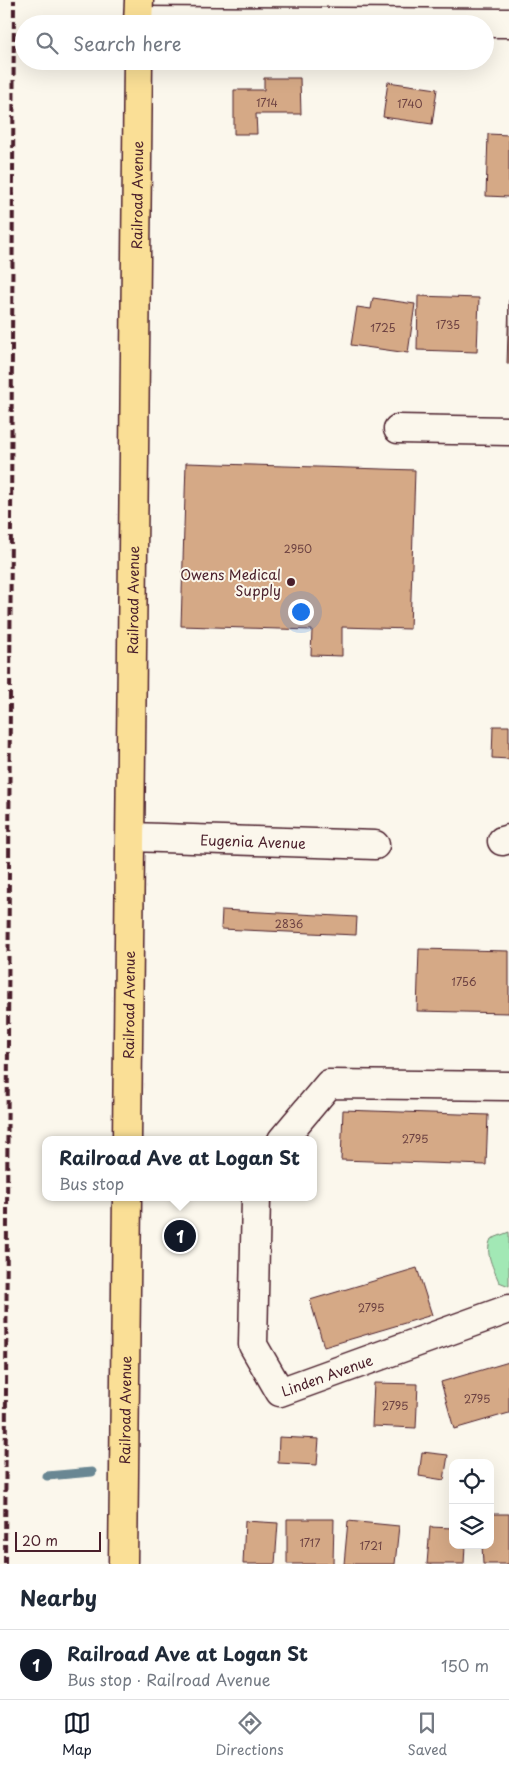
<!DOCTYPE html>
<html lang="en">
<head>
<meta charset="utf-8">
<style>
  :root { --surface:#fff; --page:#f2f2f3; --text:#1f2937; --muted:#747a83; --line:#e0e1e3; --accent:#111827 }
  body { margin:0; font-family:"Playpen Sans",sans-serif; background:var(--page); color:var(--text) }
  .controls { position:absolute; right:15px; bottom:15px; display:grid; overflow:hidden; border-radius:10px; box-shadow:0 5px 20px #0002 }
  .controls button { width:45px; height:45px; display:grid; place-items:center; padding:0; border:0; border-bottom:1px solid var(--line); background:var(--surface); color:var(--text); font:25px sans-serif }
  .scale { position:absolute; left:15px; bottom:12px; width:86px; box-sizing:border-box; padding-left:5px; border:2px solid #4a1f2b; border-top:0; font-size:14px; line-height:18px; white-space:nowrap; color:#4a1f2b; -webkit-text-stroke:4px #fbf7ec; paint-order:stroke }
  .you { position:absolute; left:300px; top:611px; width:18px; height:18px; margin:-12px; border:4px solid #fff; border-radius:50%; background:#1a73e8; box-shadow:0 0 0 8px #1a73e833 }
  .badge { display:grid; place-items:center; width:32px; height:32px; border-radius:50%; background:var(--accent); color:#fff; font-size:16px; font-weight:700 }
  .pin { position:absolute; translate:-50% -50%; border:2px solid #fff; box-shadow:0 1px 5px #0006 }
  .popup { position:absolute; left:42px; top:1136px; width:275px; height:65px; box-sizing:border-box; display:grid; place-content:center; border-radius:10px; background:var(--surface); filter:drop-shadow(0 1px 4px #0005); font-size:16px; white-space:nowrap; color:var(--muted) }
  .popup b { font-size:19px; color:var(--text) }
  .popup::after { content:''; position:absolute; left:50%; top:100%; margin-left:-10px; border:10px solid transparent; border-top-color:var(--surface) }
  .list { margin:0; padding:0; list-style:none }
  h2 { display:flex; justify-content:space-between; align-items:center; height:65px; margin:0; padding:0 20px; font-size:21px }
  h2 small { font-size:16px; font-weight:400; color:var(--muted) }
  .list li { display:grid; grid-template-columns:32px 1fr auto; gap:15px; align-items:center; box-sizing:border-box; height:70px; padding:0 20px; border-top:1px solid var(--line) }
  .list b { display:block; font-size:19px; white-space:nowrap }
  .list p { margin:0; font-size:16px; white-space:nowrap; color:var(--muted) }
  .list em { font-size:16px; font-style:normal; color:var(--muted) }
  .icon { flex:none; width:28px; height:28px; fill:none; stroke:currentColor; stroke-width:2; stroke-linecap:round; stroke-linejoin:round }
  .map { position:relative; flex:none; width:509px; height:1564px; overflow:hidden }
  .search { position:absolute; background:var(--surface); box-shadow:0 5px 20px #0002; left:15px; right:15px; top:15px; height:55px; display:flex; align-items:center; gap:12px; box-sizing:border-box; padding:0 18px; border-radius:28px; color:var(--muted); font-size:19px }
  .sheet { height:135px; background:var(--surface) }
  nav { display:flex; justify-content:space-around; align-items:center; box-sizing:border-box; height:70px; border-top:1px solid var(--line); background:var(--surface); font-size:14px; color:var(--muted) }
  nav a { display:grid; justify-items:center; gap:2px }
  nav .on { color:var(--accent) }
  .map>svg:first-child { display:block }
  .green { fill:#a2e8b5; stroke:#768470 }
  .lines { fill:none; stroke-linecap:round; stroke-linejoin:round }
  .stream { stroke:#698793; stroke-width:9 }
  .building { fill:#d5a986; stroke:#4a1f2b }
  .minor-casing { stroke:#4a1f2b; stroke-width:31 }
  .major-casing { stroke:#4a1f2b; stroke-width:31 }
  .minor { stroke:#fbf7ec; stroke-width:28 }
  .major { stroke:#fadf96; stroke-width:28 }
  .rail { stroke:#4a1f2b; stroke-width:4; stroke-dasharray:8 4; stroke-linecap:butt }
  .poi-dot { fill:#4a1f2b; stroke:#fbf7ec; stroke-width:2 }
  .labels { text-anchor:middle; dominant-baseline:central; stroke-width:4; stroke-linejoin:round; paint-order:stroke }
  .number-label { font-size:11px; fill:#6d4242 }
  .street-label { font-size:14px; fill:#4a1f2b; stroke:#fbf7ec }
  .poi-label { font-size:14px; fill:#4a1f2b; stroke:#fbf7ec; text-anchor:end }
</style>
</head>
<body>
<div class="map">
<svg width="509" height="1564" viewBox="0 0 509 1564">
  <rect width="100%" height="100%" fill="#fbf7ec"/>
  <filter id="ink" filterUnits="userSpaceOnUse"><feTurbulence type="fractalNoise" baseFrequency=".02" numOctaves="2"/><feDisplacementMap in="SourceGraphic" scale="10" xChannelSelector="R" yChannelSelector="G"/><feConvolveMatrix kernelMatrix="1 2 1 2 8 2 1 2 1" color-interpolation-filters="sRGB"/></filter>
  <g filter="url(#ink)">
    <path class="green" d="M509,1232V1286L499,1282C494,1269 484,1253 491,1239Z"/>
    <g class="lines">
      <path class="stream" d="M47,1476L92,1472"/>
    </g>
    <path class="building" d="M264,78H300L301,114H256L257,134H234V90H264Z
      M388,82L437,89L432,124L383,117Z
      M488,134L509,135V197L486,196Z
      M418,296L479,298L477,352L417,350Z
      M373,298L415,304L408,353L351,345L357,307L371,309Z
      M509,300V364H507Z
      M186,463L415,470L410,629L342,627V656L311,655L312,630L181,626Z
      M493,726H509V759L492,758Z
      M222,910L357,917L356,935L221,929Z
      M419,949L509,951V1013L417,1011Z
      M343,1110L488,1115L486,1165L341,1160Z
      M417,1268L432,1315L324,1347L310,1300Z
      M509,1362V1413L454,1429L441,1382Z
      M374,1383L418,1384L416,1428L372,1426Z
      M279,1437L319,1439L317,1465L278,1463Z
      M422,1452L448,1455L444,1480L419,1476Z
      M490,1514H509V1564H483L482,1545H490Z
      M287,1519H334L333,1564H287Z
      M245,1521L278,1523L275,1564H243Z
      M348,1521L399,1526L395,1564H344Z
      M430,1527L453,1528V1545H465L464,1564H427Z"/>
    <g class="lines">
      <defs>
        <g id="minor">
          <path d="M138,21L509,23"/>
          <path d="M398,429L509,431"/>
          <path id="s1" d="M131,837L375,845"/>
          <path d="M502,841L509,839"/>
          <path d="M282,1140L329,1084L509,1086"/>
          <path id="s2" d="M256,1197L253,1345L280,1392L509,1309"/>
        </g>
        <g id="major">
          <path d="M138,24L139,0"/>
          <path id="s3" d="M127,1140L138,61"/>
          <path id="s4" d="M123,1564L127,1197"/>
        </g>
      </defs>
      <use href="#minor" class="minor-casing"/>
      <use href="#major" class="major-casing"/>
      <use href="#minor" class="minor"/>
      <use href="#major" class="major"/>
      <path class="rail" d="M5,1564L14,0"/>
    </g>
  </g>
  <circle class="poi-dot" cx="291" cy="582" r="5"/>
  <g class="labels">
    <g class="number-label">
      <text x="267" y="102">1714</text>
      <text x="410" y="103">1740</text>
      <text x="448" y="324">1735</text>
      <text x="383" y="327">1725</text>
      <text x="298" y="548">2950</text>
      <text x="289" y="923">2836</text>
      <text x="464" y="981">1756</text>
      <text x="415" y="1138">2795</text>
      <text x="371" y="1307">2795</text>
      <text x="477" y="1398">2795</text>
      <text x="395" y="1405">2795</text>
      <text x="310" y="1542">1717</text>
      <text x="371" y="1545">1721</text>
    </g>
    <g class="street-label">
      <text stroke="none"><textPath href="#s3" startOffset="945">Railroad Avenue</textPath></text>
      <text stroke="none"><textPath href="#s3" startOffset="540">Railroad Avenue</textPath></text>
      <text stroke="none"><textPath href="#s1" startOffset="122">Eugenia Avenue</textPath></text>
      <text stroke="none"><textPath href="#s3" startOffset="135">Railroad Avenue</textPath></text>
      <text stroke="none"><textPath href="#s2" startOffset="252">Linden Avenue</textPath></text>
      <text stroke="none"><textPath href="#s4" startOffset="154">Railroad Avenue</textPath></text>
    </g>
    <g class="poi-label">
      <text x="281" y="574">Owens Medical<tspan x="281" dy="16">Supply</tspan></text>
    </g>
  </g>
</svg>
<div class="controls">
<button><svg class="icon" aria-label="locate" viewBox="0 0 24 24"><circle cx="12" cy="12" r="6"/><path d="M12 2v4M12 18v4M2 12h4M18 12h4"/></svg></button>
<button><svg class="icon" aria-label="layers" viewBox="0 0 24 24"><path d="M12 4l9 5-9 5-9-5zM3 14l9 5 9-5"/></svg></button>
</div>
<div class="scale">20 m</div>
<div class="you"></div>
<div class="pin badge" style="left:180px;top:1236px">1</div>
<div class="popup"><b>Railroad Ave at Logan St</b>Bus stop</div>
<div class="search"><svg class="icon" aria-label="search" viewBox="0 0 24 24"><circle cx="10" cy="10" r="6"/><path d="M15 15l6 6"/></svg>Search here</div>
</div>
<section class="sheet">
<h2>Nearby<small></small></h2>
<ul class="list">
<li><span class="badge">1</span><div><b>Railroad Ave at Logan St</b><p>Bus stop · Railroad Avenue</p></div><em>150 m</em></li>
</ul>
</section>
<nav>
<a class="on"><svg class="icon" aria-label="map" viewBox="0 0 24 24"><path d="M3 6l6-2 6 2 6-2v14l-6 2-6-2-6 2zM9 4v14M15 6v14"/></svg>Map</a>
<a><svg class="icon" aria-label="directions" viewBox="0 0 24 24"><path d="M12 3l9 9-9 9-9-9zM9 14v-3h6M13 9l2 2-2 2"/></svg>Directions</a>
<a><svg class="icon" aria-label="saved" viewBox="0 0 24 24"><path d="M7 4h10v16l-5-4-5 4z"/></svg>Saved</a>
</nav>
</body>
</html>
